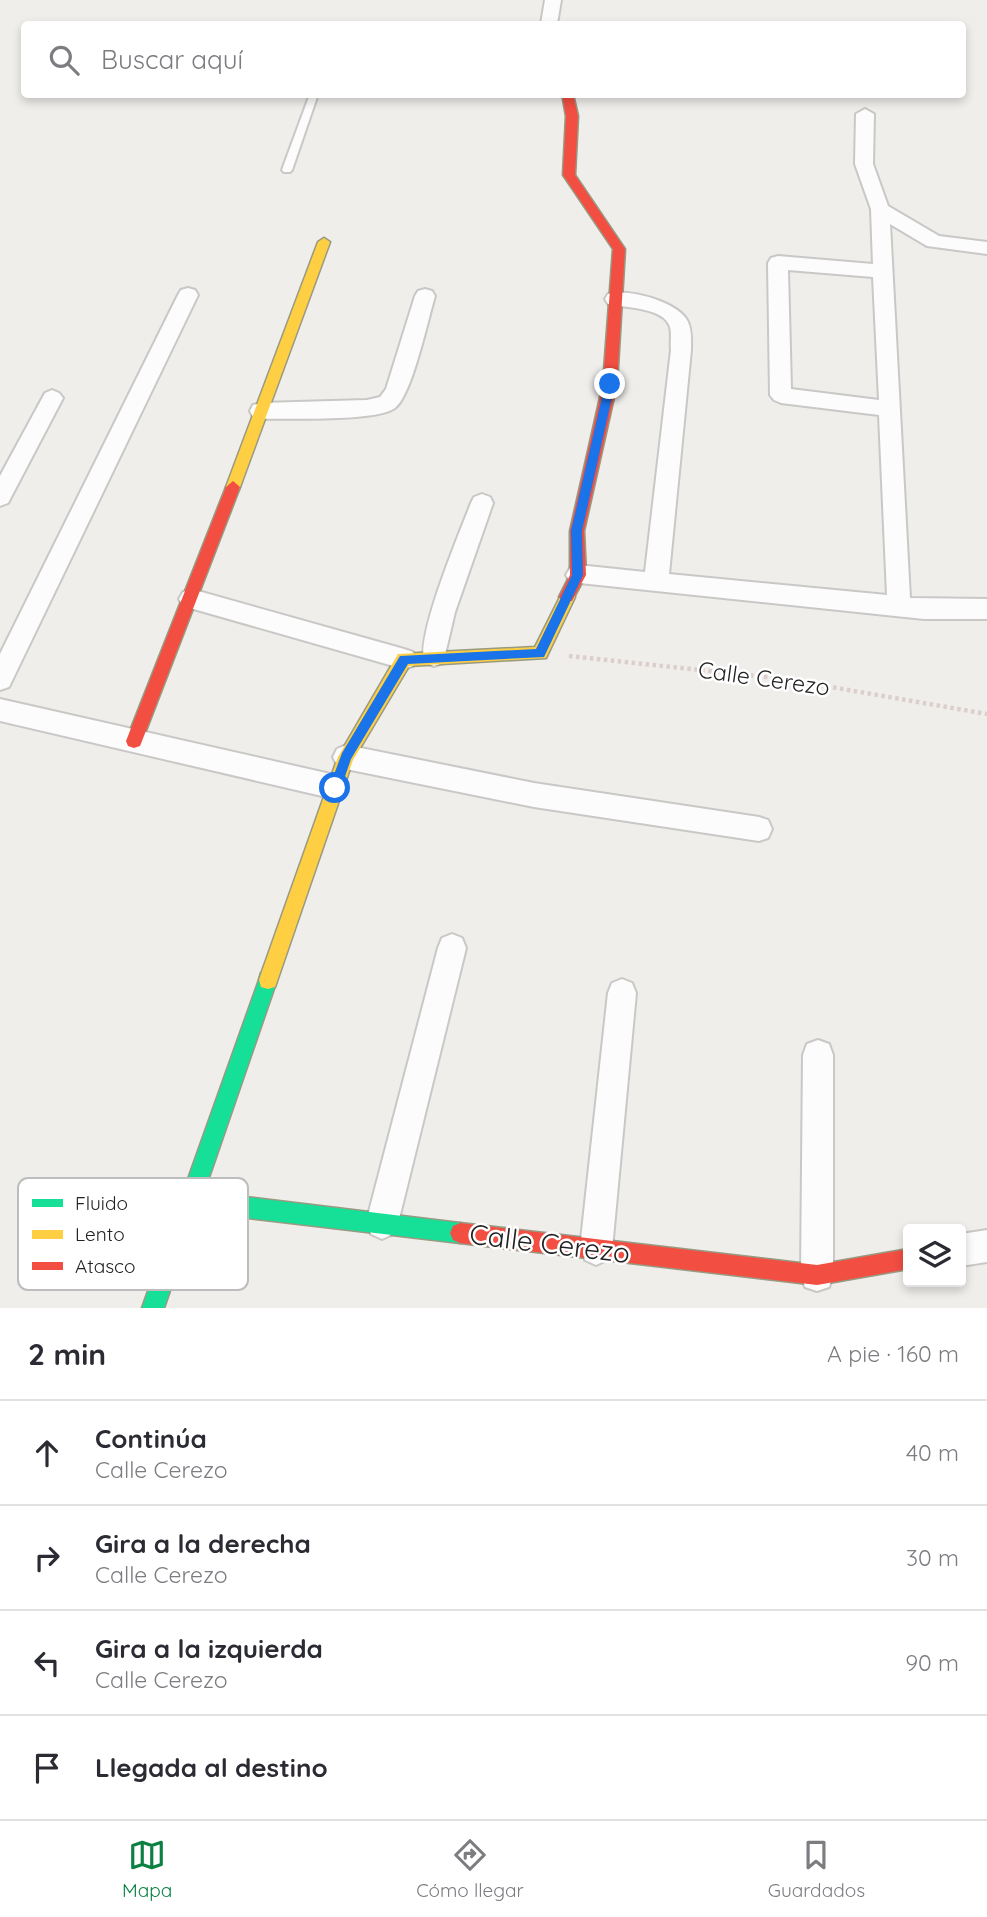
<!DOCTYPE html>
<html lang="es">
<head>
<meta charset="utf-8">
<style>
  :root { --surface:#fff; --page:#f7f7f7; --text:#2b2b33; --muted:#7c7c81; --line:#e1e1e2; --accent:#0b8043 }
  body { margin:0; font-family:Quicksand,sans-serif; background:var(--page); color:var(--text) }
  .controls { position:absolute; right:21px; bottom:21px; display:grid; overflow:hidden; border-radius:7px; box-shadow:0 4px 10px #0003 }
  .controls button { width:63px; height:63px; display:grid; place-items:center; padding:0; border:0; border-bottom:2px solid var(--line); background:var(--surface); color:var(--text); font:35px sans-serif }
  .stop { position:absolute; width:21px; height:21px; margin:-16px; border:5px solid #1a73e8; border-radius:50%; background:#fff }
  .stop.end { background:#1a73e8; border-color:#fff; box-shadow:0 2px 7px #0008 }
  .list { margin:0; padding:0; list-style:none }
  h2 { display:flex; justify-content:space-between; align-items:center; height:91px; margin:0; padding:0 28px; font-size:30px }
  h2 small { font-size:23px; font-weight:400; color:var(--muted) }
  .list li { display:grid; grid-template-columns:46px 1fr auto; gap:21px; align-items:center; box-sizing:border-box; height:105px; padding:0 28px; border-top:2px solid var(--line) }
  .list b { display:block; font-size:26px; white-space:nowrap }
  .list p { margin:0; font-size:23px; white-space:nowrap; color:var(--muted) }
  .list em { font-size:23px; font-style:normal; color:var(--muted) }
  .icon { flex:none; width:38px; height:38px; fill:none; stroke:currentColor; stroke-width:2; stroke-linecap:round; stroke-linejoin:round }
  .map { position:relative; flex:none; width:987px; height:1308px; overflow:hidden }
  .search { position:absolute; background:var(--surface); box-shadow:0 4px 10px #0003; left:21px; right:21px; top:21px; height:77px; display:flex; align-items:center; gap:18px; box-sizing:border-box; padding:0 24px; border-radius:7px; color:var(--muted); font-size:26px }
  .sheet { height:511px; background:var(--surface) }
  nav { display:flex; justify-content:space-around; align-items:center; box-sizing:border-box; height:98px; border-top:2px solid var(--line); background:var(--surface); font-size:19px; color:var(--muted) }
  nav a { display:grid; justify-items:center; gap:4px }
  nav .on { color:var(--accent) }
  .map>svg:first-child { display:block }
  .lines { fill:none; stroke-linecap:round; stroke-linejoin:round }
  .lane-casing { stroke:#c9c8c7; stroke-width:4 }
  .street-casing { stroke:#c9c8c7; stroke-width:4 }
  .fast-casing { stroke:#999a82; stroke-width:3 }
  .slow-casing { stroke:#999a82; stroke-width:3 }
  .jam-casing { stroke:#999a82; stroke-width:3 }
  .path { stroke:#dccecd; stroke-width:4.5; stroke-dasharray:3.5 3.5; stroke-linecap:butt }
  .lane { fill:#fdfcfc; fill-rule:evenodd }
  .street { fill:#fdfcfc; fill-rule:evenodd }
  .fast { fill:#16e098; fill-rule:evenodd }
  .slow { fill:#ffcf43; fill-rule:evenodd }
  .jam { fill:#f24e42; fill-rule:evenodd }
  .route { fill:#1a73e8 }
  .labels { text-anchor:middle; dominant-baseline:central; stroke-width:5; stroke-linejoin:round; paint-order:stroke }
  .street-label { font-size:23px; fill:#222; stroke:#fff }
  .near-street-label { font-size:28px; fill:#222; stroke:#fff }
  .key { fill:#fff; stroke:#bdbdbd; stroke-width:2 }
  .key-label { font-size:19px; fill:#222 }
</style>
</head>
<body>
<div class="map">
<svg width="987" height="1308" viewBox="0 0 987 1308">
  <rect width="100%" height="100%" fill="#f0eeeb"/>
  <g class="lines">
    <defs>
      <path id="lane" d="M310,94H318L292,170L290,172H284L282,170Z"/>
      <path id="street" d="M545,0H561L557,24H541Z
        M865,109L874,114L873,164L888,206L939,236L987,242V254L927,246L890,224L910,598L987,599V619H924L570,582L566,575L570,568L578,565L645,572L671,350C670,343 672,334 670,327C664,307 624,308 608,304L605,299L608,294C628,288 679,302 688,322C692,331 691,341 691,350L669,574L887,595L879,415L781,403L774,400L770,395L768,263L771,258L778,256L873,264L871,209L855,164L856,114ZM788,270L873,277L879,400L791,389Z
        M188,288L195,290L198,295L9,687L0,690V654L178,295L181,290Z
        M425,289L432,291L435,296C428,319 412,395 395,408C377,422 287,418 261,419L253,417L250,411L253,405L261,403L367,400L380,397L386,389L415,296L418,291Z
        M52,390L59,393L63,398L8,503L0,506V476L45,393Z
        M482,494L490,497L493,503L455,612L443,663L434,666L425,663C414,640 460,532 471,503L474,497Z
        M191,589L404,649L413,652L416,659L413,666L404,669L183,606L179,599L183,592Z
        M0,699L335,775L344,779L348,787L344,795L335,799L0,721Z
        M346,745L534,783L759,817L768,820L772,829L768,838L759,841L534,807L346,769L337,765L333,757L337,749Z
        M452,934L462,938L466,948L398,1223L393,1234L382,1239L371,1234L366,1223L438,948L442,938Z
        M622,979L632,983L636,993L612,1249L607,1260L596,1265L585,1260L580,1249L608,993L612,983Z
        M818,1040L829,1044L833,1055V1275L829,1287L817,1291L805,1287L801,1275L803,1055L807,1044Z
        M987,1230V1262L961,1266V1234Z"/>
      <path id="fast" d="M268,971L275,973L277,980L204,1192L460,1223L467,1226L470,1233L467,1240L460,1243L197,1212L164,1308H142L259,980L261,973Z"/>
      <path id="slow" d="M324,238L330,242L240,487L238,491H228L226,487L318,242Z
        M567,591L572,593L575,597L546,658L409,666L353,760L275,987L268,989L261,987L259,980L338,757L398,654L535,647L562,593Z"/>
      <path id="jam" d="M562,94H573L578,116L575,175L625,249L617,384L584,531L586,575L572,601H562L559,597L570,575V531L603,384L613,249L563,175L566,116Z
        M233,481L240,487L142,741L140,746L134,748L128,746L126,741L226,487Z
        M460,1223L817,1265L908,1249V1269L817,1285L460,1243L453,1240L450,1233L453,1226Z"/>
    </defs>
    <use href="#lane" class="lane-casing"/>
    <use href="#street" class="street-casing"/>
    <use href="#fast" class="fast-casing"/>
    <use href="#slow" class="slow-casing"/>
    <use href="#jam" class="jam-casing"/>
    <path class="path" d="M569,656L785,679L987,714"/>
    <use href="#lane" class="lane"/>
    <use href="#street" class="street"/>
    <use href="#fast" class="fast"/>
    <use href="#slow" class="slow"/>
    <use href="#jam" class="jam"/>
  </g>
  <path class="route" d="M610,380L615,384L582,531L583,575L544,657L408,664L351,759L340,791H331L329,788L342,753L400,656L536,649L572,575L571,531L605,384Z"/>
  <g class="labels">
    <g class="street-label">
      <text transform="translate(764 678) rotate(8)">Calle Cerezo</text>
    </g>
    <g class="near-street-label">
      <text transform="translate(550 1243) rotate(7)">Calle Cerezo</text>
    </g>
  </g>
  <rect x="18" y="1178" width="230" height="112" rx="10" class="key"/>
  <rect x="32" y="1199" width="31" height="8" fill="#16e098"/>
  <rect x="32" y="1230" width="31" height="9" fill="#ffcf43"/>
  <rect x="32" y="1262" width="31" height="8" fill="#f24e42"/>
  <g class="key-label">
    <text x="75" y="1210">Fluido</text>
    <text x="75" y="1241">Lento</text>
    <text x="75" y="1273">Atasco</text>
  </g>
</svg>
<div class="controls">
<button><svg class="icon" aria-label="layers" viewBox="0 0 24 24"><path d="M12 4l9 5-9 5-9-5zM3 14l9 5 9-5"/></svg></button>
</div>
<div class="stop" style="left:335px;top:788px"></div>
<div class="stop end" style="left:610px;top:384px"></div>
<div class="search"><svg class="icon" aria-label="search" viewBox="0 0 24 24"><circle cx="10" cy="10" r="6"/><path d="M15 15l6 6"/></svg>Buscar aquí</div>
</div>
<section class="sheet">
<h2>2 min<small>A pie · 160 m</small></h2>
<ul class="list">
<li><svg class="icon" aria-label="ahead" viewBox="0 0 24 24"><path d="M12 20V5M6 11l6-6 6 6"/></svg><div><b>Continúa</b><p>Calle Cerezo</p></div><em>40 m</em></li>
<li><svg class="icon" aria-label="right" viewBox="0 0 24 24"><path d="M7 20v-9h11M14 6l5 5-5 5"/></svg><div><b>Gira a la derecha</b><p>Calle Cerezo</p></div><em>30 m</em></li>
<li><svg class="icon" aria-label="left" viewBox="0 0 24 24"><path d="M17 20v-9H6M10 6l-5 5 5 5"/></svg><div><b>Gira a la izquierda</b><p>Calle Cerezo</p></div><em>90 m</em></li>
<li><svg class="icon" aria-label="arrive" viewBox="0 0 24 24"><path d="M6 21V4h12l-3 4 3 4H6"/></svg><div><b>Llegada al destino</b></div></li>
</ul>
</section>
<nav>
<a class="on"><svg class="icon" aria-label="map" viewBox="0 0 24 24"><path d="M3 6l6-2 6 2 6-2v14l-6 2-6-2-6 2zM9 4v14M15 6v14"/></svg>Mapa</a>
<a><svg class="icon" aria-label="directions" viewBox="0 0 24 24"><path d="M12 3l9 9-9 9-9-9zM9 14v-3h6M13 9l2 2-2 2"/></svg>Cómo llegar</a>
<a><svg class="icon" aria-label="saved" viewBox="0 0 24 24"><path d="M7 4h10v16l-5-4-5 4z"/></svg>Guardados</a>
</nav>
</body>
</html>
